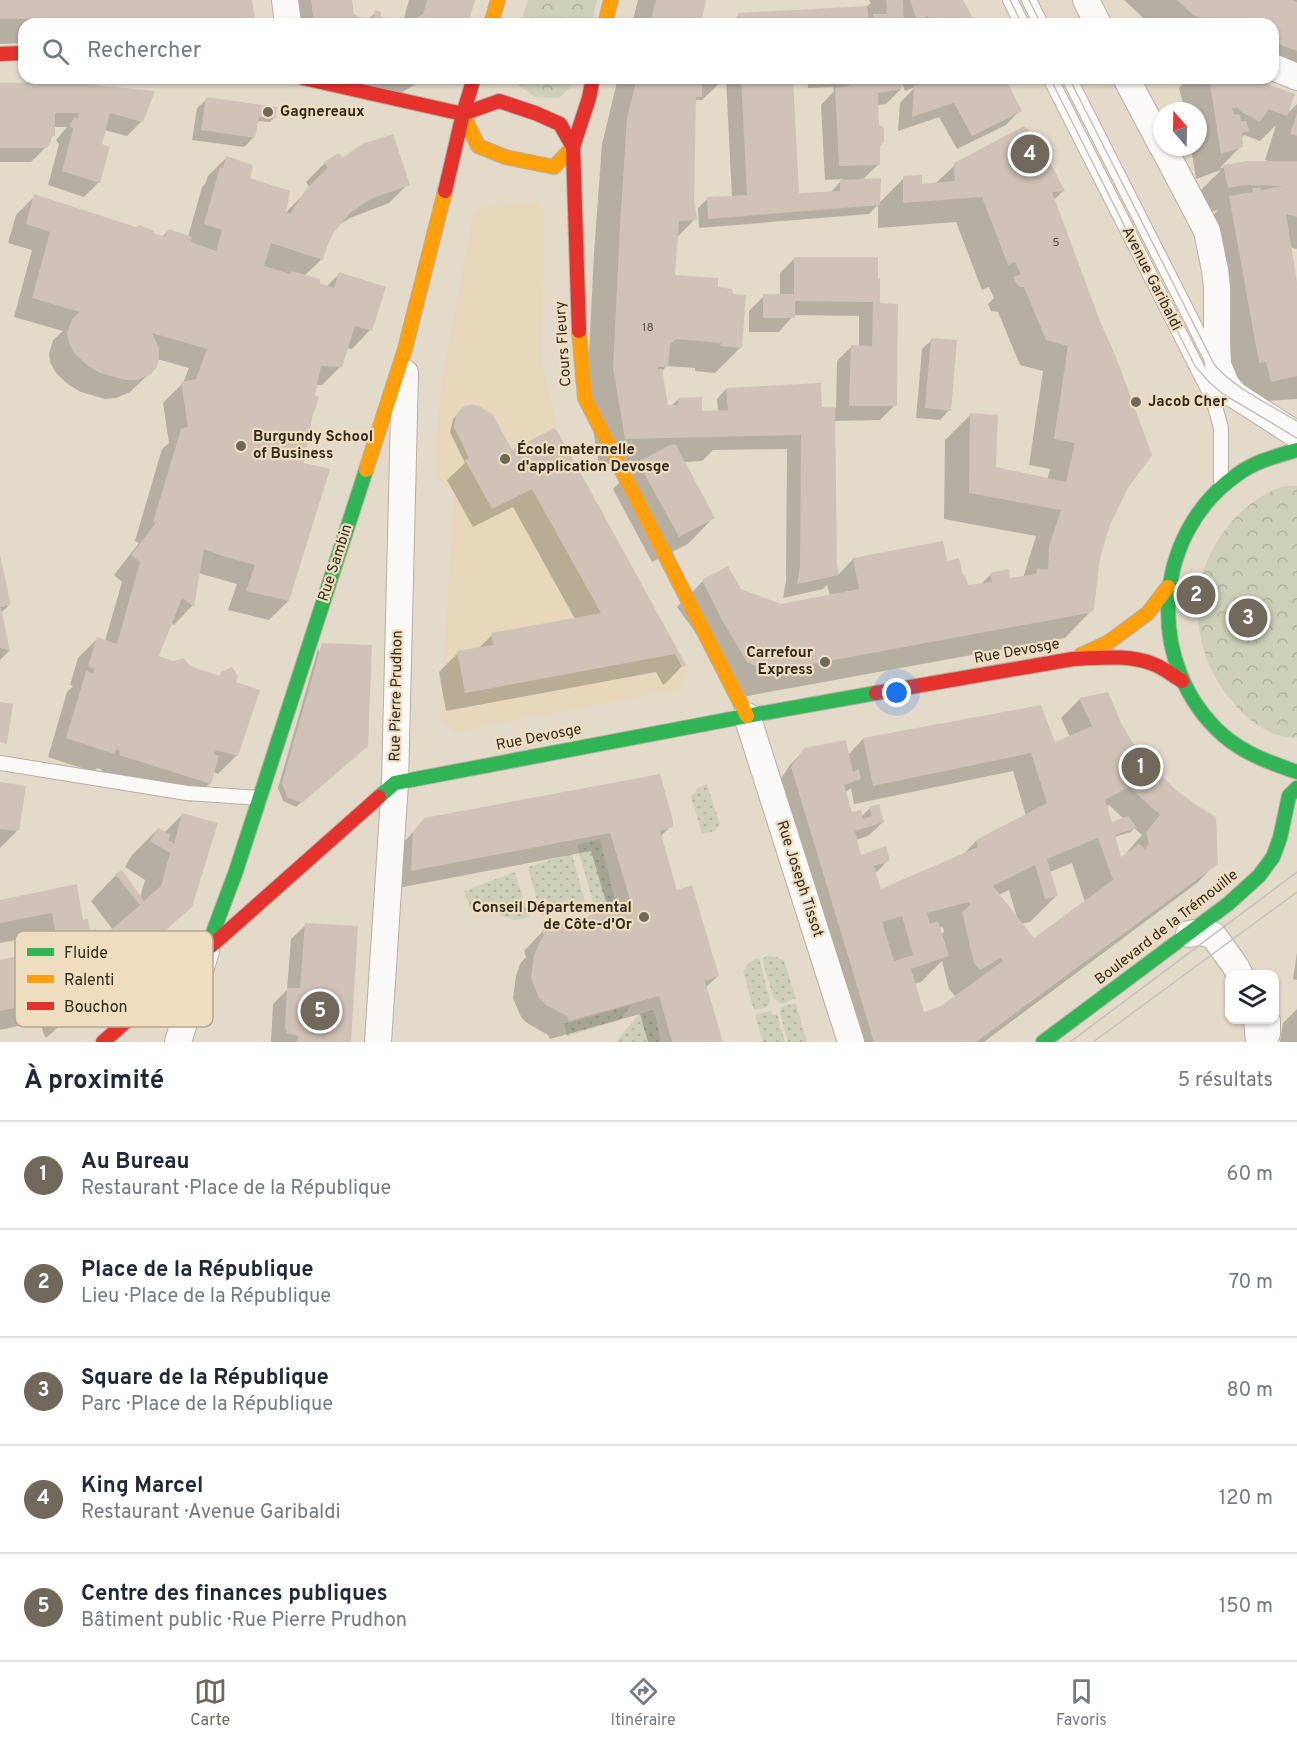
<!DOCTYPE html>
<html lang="fr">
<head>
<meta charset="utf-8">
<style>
  :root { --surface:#fff; --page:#f2f2f3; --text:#1f2937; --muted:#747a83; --line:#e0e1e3; --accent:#70685b }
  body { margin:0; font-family:Overpass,sans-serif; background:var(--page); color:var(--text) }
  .controls { position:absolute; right:18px; bottom:18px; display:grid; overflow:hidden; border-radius:12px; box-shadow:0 2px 4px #0004 }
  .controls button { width:54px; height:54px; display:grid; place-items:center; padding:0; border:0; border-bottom:2px solid var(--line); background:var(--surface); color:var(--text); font:30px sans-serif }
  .compass { position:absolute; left:1153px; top:102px; width:54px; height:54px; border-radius:50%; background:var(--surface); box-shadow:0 2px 4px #0004; rotate:340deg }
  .you { position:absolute; left:897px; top:693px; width:21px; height:21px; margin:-15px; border:4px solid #fff; border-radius:50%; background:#1a73e8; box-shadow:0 0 0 9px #1a73e833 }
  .badge { display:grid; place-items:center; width:39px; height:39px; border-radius:50%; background:var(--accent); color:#fff; font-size:20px; font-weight:700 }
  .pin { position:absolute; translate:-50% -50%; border:3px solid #fff; box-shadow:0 2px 6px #0006 }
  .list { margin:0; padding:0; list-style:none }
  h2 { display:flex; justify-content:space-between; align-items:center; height:78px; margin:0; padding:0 24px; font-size:26px }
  h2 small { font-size:20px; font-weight:400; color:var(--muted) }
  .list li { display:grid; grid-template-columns:39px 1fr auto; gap:18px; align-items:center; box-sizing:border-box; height:108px; padding:0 24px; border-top:2px solid var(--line) }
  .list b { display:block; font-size:22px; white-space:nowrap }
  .list p { margin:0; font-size:20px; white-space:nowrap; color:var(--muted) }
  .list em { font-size:20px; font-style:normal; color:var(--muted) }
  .icon { flex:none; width:33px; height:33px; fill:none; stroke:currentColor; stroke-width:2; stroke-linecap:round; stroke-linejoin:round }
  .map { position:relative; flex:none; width:1297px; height:1042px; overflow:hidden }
  .search { position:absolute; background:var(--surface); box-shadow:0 2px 4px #0004; left:18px; right:18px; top:18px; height:66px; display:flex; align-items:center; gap:15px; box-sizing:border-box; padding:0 21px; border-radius:18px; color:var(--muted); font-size:22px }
  .sheet { height:618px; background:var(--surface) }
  nav { display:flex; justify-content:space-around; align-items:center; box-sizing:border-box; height:84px; border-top:2px solid var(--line); background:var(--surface); font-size:16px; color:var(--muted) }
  nav a { display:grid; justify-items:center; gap:3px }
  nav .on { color:var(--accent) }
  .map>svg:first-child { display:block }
  .built { fill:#e7d8bb }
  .grass { fill:url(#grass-dots) }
  .forest { fill:url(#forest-crowns) }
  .shadow { fill:#0003; fill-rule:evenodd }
  .building { fill:#d0c2b7; fill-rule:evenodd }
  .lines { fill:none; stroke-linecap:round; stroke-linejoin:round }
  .lane-casing { stroke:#b7afa2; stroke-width:16 }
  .street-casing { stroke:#b7afa2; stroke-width:28 }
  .fast-casing { stroke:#b7afa2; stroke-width:16 }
  .slow-casing { stroke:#b7afa2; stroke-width:16 }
  .jam-casing { stroke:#b7afa2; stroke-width:16 }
  .lane { stroke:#fbf9f7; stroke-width:14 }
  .street { stroke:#fbf9f7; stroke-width:26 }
  .fast { stroke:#30b455; stroke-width:14 }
  .slow { stroke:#ff9f0a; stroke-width:14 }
  .jam { stroke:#e5322d; stroke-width:14 }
  .tram { stroke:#c5c2bd; stroke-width:1.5 }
  .poi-dot { fill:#70685b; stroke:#eedebf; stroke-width:2 }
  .labels { text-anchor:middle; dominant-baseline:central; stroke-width:4.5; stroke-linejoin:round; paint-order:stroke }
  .number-label { font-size:12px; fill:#595145 }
  .poi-label { font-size:15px; font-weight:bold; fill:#312b1f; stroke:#eedebf; text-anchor:start }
  .street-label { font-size:15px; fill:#312b1f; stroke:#eedebf }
  .key { fill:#eedebf; stroke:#b5a88f; stroke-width:1.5 }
  .key-label { font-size:16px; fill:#312b1f }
</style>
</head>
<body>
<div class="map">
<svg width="1297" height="1042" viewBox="0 0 1297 1042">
  <defs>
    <pattern id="grass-dots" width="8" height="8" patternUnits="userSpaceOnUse" patternTransform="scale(1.5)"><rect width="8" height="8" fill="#cdcfb8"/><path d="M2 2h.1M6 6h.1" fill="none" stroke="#b0b29e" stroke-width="1.8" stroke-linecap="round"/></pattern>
    <pattern id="forest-crowns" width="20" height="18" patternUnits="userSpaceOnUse" patternTransform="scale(1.5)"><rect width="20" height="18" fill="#cdcfb8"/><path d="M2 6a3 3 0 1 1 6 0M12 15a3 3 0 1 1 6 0" fill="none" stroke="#b0b29e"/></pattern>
  </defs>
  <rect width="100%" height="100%" fill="#e4daca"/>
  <path class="built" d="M535,202L544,212L542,363L558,432L689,669L679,689L455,732L440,720L454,495L437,476L436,442L442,377L473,217L481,208Z"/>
  <path class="grass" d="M707,784L720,824L715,831L702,834L691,797L698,788Z
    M600,839L615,900L594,906L577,845Z
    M572,854L585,902L541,915L528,867Z
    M515,872L529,917L515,920L494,913L472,912L464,891Z
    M768,956L776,957L784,961L796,998L782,1004L774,999L762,958Z
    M759,958L770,1001L767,1007L754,1010L743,971C747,964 751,960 759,958Z
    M796,1003L807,1042H788L780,1013L781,1007Z
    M631,1005L620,1020L567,1036L564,1024Z
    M654,1010L661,1042H616L639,1014Z
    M770,1011L773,1015L777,1014L785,1042H763L755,1015Z"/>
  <path class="forest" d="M528,0H597L591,24H520Z
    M512,78H578L577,81L559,98L535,97L513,81Z
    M1285,486H1297V737C1277,739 1259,728 1244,714C1188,661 1180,575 1236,517C1250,503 1266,491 1285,486Z"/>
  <path class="shadow" d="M0,0H250L252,24H24V43L0,44Z
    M282,0H351L353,15L367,20L376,12L380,18L403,22L409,0H474L467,24H285Z
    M638,0H705L699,24H632Z
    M869,0H961L974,24H730L739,15L866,7L871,3Z
    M1124,0H1297V86L1273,77V24H1150Z
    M300,78H427L395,96Z
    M618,78H725L702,100H696L694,102L693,198L695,219L676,238L673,277L716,289L741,347L715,373L695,371V368L667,366L661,372L666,407L671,406L679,399L701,412H718L717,399L726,389L820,409L836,408L837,361L852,346L859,347V316L794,315L779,332H749V311L764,296H780V273L795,258L879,304L895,405L880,420L834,421L836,564L838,575L853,559L946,562L962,579L967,587L980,585L991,574L1009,580L1023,578L1036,536L944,519L945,440L971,414L995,468L1047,480L1050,469L1029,465L1043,371L1020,365L998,312L991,311L988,304L994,298L989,287L982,290L956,222L878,228V205L869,214L699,228L698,208L707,199L732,198L726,78H791L795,195L831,192L843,179L825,180L821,105L834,91L833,87L808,88L807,78H1003L1020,110L1006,125L957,149L939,117L898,131L900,103L915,87L905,91L901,80L900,81L901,89L886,104L877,105L878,165L862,180L879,203L904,178L920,185L935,184L955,165L1063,191L1054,200L1127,487L1108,525L1096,574L1091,611L1065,638L742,697L677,607L703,581L740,590L781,605L830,596L827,585L823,589L783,598L786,581L787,449L713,450L702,461L684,462L713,518L688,544L652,562L613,489L639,463L599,464L587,395L594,253L602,144Z
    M1189,78H1246L1286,115L1297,104V249L1290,247L1297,292V399L1268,401L1234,388L1204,224L1218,210L1202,214L1198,193L1221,170L1196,179L1191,147H1198V111H1185L1179,88ZM1276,125L1265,160L1273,162L1248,163L1220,168L1241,146V138L1244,135L1260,141Z
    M64,84L142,121L127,136L104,130L100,145L99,182L84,197L48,185L59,144L56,140L67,127H53V135L46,147L31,162H0V85Z
    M207,99L274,118L270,122L256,121L254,137L244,147L192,140L197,108Z
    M338,155L341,160L408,184L389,203L350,218L336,227L333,231L322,259L304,276L326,287L339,274L370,330L352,349L346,348L341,366L322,385H316L313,412L302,464L288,601L269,620L228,610L237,584L198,573L192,606L174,625L170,622L157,657L219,677L222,673L234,683L237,755L218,774L213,772L210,783L191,802L101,774L102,770L97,768L94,772L48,757L67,692L73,686L70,685L78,658L97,639L105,641L122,582L114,575L139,543L135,541L162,449L169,443L163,403L183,383L189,368L157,359L150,373L130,392L116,398L105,399L81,392L69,385L56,373L50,362L49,354L53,340L63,331L14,317L32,250L8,243L16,215L35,196L162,237L169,230L188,237L202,187L205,184L208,176L227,157L283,217L289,209L310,188L306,182L325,163Z
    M932,340L949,410L940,420L916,418L922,349Z
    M460,411L512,453L684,664L666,683L663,685L656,672L446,711L439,672L458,653L478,649L492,635L575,619L513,507L473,527L447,480L465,463L450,432L453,419Z
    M0,557L9,605L1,613L9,651L0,660Z
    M318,649L361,751L296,807L283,801L278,788Z
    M1080,699L1120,723L1132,744L1216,863L1197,883L984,1042H841L778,783L790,765L805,749L848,755L863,739L1054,744L1070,737L1061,718ZM1013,771L1026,816L976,841L962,856L880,891L875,874L888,860L860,857L856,840L868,836L883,822L870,808L861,817L851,814L845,793L851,788L854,804ZM1109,805L1124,819L1111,825L1106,807ZM1134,828L1142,835L1127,852L1128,854L1120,860L1114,837L1131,832ZM1072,863L1085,902L1034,940L1021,924L1030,922L1056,896L1050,872ZM1009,890L1017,918L998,895ZM943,927L944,932L941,935L939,928ZM942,961L949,989L956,997L942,1007L924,1014L914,984L921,982Z
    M0,784L17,831L0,848Z
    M182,815L191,906L164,932L46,1038L43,1033L41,1021L0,1030V962L29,955L26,938L0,943V902L75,886L82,921L90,936L103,939L113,930L91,901L116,875L140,898L145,880L125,867L132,855L158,829L164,833Z
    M425,819L671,826L660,837L676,892L718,976L705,988L722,1042H648L640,1014L550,1039L548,1035L527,1023L521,1017L513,998L516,976L520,964L526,957L524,951L542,932L609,912L591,851L393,889L394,853Z
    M306,925L356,927L350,1042H271L273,1004L287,990L291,939Z
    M1297,952V980L1293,979Z
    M1297,1009V1042H1280L1283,1023Z"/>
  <path class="building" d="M0,0H252L255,19L253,24H86L77,23V18L0,19Z
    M311,0H352L354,14L359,17L373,20L375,10L381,12V17L411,21L423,14L427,0H475L468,24H314Z
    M656,0H706L701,24H650Z
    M886,0H903L904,24H874L873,14H887Z
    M910,0H963L976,24H933L928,16L917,21Z
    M1177,0H1292L1297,2V51L1273,42V24H1220L1193,15Z
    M867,6L869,24H739L738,13Z
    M637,78H702V97H696L694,198L697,220L679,221L675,275L718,278V287L732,289L733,294L746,295L742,348L720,346L721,343L676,339L670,344L668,367H658V369H662L668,405H678V398L702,397V411L728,410L726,388L821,383L822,407H835L837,564L839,575L797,584L800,566L801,435L625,439L613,368L620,226L627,117Z
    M741,78H793L799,193L840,191V180L881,178L880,205L708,219L707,197L747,195Z
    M848,78H901L902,89L878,93L879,125L884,128V142L880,146V165L839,166L835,88L849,86Z
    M942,78H1005L1022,111L972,136L954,103L912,117L914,86Z
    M1209,78H1251L1295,94L1287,116L1269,109L1260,122L1240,111L1238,108H1232L1234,114L1240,115L1241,121H1246L1249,131L1242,133L1243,147L1221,154Z
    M64,82L155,91L143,122L110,113L102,144L110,147L100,183L62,171L73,129L69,125L75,117L78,119L79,113H55V136H52L51,141L47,148H0V83Z
    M206,97L277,107L276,118L259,117L255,138L201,130Z
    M1297,113V136L1290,134Z
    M1024,126L1035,134L1065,191L1052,192L1100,321L1116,357L1152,455L1128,488L1110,525L1100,557L1094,610L1089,613L769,672L747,662L722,620L702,580L728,566L741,589L781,604L859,589L853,558L943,541L947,561L959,558L963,576L965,575L968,585L992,582L990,573L1009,569L1010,578L1036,574L1037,569H1048L1049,546L1061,510L969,493L970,413L998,415L996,467L1066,482L1075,443L1054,439L1068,346L1046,340L1024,287H1020L1017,285L1013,277L1021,274L1015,262L1008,265L982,197L903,203V176L922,175V184L955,181L954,163Z
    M393,134L410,185L371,199L350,213L334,232L327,246L323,260L271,243L264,266L290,274L291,271L320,279V283L334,288L339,272L386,287L372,331L355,326L342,367L321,366L315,395L319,397L314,413H313L304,463L330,469L289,601L246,591L255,565L219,555L204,549L194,607L182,598L159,656L173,661L184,658L190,666L220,676L221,672L232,667L238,676L236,682L260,690L238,756L216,750L214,754L219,756L211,784L119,755L120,751L116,749L114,754L66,738L86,671L93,673L94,669L88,666L97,637L117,644L140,562L131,555L156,523L153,522L181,429L188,427L181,382L196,379L207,349L152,333L159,348V357L157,367L151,374L137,380H125L100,373L88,366L75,354L69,343L67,334L72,319L80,312L32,298L50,232L26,224L34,194L136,227L139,225L153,230L154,233L165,237L169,229L192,237L191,242L216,251L222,230L204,224L220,167L223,168L226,156L253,165L250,178L290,191L286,213L290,214L307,188L328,168L324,162L339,153L342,158L362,144Z
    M1248,161H1297V217L1286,214L1297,282V376L1271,382L1266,362L1259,363L1229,196L1253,192L1252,188H1261V190L1283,186L1245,185L1228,188L1223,165Z
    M794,257H878V278H880V303L898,304L897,406H849L851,345L872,346L873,302L795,301V318H763V294H794Z
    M931,338L957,340L951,411L925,408Z
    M472,404L481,407L493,415L512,450L554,428L558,432L686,665L682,667L675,654L465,693L457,651L493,645L491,633L601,613L532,489L492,509L465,460L469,458L454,427L457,413L463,407Z
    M672,444L676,445L715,518L679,537L638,462Z
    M0,555L11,605L1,607L10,651L0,648Z
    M322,643L372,645L368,746L302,803L287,797L282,783Z
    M1108,692L1121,723L1133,743L1151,766L1176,790L1195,804L1216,817L1218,864L976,1042H874L791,767L804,748L846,740L853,772L859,769L861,779L844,785L852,812L861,810L863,819L872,816L869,807L879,804L884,822L855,831L861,855L886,846L890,861L874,866L881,889L978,847L976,840L1047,803L1031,753L873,786L863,738L1041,705L1055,742L1092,726L1079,698ZM1129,787L1160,815L1146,832L1149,844L1145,849L1139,844L1121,857L1115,835L1137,828L1128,816L1112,822L1105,800ZM1098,838L1113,880L1034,938L993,886L1035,865L1045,899L1058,896L1047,859ZM969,902L970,905L962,912L974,963L980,970L1001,958L1003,961L941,1006L924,1012L911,969L949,956L938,921L930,924L927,913ZM902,916L913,955L894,961L882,922Z
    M0,702L13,704L7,744L0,742Z
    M660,774L673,821V827L660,831L677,890L692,885L719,976L705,981L723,1042H672L659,996L569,1021L567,1016L546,1005L539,998L531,978L534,956L539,943L544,936L542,930L631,903L610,833L411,871L413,832L424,818Z
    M0,782L26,786L19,831L0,829Z
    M182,813L218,823L192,907L72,1013L68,1007L67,996L0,1011V960L58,947L52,913L0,923V900L77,884L83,920L88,919L91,933L95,929L103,937L140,905L115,874L122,870L144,901L161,886L170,853L150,841L158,828L171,835L168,840L174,844Z
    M305,923L358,926L351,1042H297L298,1036L287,1033L285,1029L287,988H300Z"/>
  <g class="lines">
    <defs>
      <path id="lane" d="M1010,0L1022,24
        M1029,0L1041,24
        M1050,78L1213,399L1221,428V482
        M1069,78L1211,358
        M0,763L187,793L260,798
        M1270,1042L1273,1034V1020"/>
      <path id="street" d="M285,0L288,24
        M1086,0L1098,24
        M1273,67L1297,77
        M1126,78L1162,146
        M1163,147L1207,231L1215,270L1217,287V343L1218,365L1227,386L1235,395L1297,435
        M747,716L851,1042
        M1189,934L1200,932L1213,935L1236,967L1240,975
        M1257,1020L1259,1042
        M178,1042L206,951
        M378,1042L395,783L405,373"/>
      <path id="fast" d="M1297,450C1277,456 1256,461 1238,474C1151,534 1144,666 1224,736C1245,754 1271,763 1297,772
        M379,797L395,783L747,716L876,693
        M208,946L236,871L366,470
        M1043,1042L1228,904L1259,876L1273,857L1280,838L1289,796L1297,788"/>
      <path id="slow" d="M491,24L498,0
        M605,24L611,0
        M463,114L478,146L505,157L554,167L573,147
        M579,331L585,398L747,716
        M366,470L405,349L445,191
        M1081,655L1109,642L1148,613L1168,587"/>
      <path id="jam" d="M0,54L24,53
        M303,78L463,114L499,101L535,113L560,124L573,147
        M445,191L463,114L474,78
        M579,331L573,147L589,98L593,78
        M876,693L1073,659C1099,658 1128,654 1153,664C1164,668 1172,675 1182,681
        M103,1042L379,797"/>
    </defs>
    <use href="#lane" class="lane-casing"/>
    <use href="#street" class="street-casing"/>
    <use href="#fast" class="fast-casing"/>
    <use href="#slow" class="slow-casing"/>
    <use href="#jam" class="jam-casing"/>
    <use href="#lane" class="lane"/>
    <use href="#street" class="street"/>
    <use href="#fast" class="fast"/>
    <use href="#slow" class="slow"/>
    <use href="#jam" class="jam"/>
    <path class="tram" d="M1010,0L1022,24
      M1029,0L1041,24
      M1050,78L1195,366L1210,383L1223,394L1297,438
      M1069,78L1214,364C1231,386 1272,406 1297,421
      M1070,1042L1297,872
      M1093,1042L1297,892"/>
  </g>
  <g class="poi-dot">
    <circle cx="268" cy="112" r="6"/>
    <circle cx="1136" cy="402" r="6"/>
    <circle cx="241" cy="446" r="6"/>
    <circle cx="505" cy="459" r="6"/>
    <circle cx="825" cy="662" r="6"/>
    <circle cx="644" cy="917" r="6"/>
  </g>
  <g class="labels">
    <g class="number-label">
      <text x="1056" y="243">5</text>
      <text x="648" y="328">18</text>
    </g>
    <g class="poi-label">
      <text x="280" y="112">Gagnereaux</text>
      <text x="1148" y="402">Jacob Cher</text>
      <text x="253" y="437">Burgundy School<tspan x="253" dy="17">of Business</tspan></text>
      <text x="517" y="450">École maternelle<tspan x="517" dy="17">d'application Devosge</tspan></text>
      <text x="813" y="653" text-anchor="end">Carrefour<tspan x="813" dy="17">Express</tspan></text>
      <text x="632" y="908" text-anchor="end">Conseil Départemental<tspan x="632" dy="17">de Côte-d'Or</tspan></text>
    </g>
    <g class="street-label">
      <text transform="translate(1151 279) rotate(63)">Avenue Garibaldi</text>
      <text transform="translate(564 344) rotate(-94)">Cours Fleury</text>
      <text transform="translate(336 563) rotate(-72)">Rue Sambin</text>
      <text transform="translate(1017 652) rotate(-10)">Rue Devosge</text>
      <text transform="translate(397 696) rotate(-89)">Rue Pierre Prudhon</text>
      <text transform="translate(539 738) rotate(-11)">Rue Devosge</text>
      <text transform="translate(799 879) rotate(72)">Rue Joseph Tissot</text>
      <text transform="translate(1167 928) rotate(-38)">Boulevard de la Trémouille</text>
    </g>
  </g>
  <rect x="15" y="931" width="198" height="96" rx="9" class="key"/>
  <rect x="27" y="948" width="27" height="8" fill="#30b455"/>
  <rect x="27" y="975" width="27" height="8" fill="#ff9f0a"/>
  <rect x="27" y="1002" width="27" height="8" fill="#e5322d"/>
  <g class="key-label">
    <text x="64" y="958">Fluide</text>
    <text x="64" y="985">Ralenti</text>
    <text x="64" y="1012">Bouchon</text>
  </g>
</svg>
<div class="controls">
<button><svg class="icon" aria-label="layers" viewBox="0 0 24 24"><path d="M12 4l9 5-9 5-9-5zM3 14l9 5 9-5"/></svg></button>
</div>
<svg class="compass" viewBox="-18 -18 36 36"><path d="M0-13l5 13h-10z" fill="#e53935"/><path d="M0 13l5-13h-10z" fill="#747a83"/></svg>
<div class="you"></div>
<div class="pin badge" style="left:1141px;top:767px">1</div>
<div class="pin badge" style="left:1196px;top:595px">2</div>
<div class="pin badge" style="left:1248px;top:618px">3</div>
<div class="pin badge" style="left:1030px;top:154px">4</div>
<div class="pin badge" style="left:320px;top:1011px">5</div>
<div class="search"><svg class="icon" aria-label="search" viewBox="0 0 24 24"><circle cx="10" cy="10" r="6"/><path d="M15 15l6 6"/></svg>Rechercher</div>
</div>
<section class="sheet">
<h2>À proximité<small>5 résultats</small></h2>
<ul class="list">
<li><span class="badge">1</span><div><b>Au Bureau</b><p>Restaurant · Place de la République</p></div><em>60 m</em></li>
<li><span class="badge">2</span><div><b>Place de la République</b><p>Lieu · Place de la République</p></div><em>70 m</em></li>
<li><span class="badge">3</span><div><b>Square de la République</b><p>Parc · Place de la République</p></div><em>80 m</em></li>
<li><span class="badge">4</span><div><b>King Marcel</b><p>Restaurant · Avenue Garibaldi</p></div><em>120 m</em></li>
<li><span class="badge">5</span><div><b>Centre des finances publiques</b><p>Bâtiment public · Rue Pierre Prudhon</p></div><em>150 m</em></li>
</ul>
</section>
<nav>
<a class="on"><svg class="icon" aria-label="map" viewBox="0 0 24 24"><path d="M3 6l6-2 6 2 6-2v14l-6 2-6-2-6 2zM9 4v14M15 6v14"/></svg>Carte</a>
<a><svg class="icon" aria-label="directions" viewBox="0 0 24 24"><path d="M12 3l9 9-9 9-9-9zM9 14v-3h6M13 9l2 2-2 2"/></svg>Itinéraire</a>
<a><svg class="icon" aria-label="saved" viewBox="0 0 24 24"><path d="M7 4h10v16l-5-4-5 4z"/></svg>Favoris</a>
</nav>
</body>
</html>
